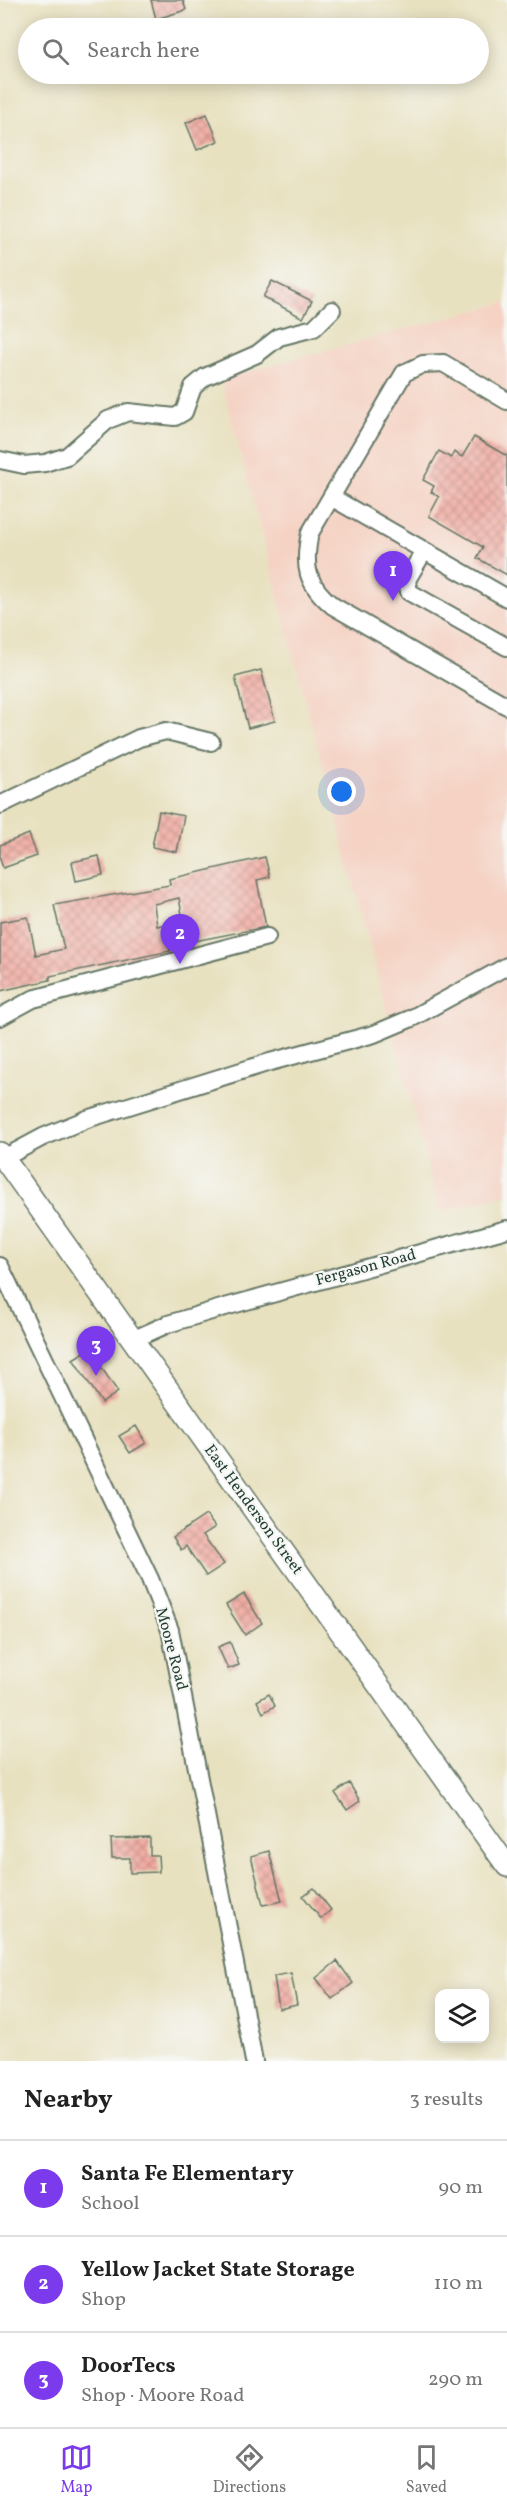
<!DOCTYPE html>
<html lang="en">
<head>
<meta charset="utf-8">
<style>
  :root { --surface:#fff; --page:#f6f6f6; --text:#222; --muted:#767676; --line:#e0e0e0; --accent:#7c3aed }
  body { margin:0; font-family:Vollkorn,serif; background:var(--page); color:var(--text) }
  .controls { position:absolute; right:18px; bottom:18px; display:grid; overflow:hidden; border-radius:12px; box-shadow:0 3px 15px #0003 }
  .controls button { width:54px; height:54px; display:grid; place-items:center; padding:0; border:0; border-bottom:2px solid var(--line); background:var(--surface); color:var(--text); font:30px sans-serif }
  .you { position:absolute; left:342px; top:792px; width:21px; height:21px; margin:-15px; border:4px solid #fff; border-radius:50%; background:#1a73e8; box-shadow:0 0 0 9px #1a73e833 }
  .badge { display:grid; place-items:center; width:39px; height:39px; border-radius:50%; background:var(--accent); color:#fff; font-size:20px; font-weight:700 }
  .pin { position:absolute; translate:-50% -50px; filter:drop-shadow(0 2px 3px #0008) }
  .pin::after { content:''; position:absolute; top:32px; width:21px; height:18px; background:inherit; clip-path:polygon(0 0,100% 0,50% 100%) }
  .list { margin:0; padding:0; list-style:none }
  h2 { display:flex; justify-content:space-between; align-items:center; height:78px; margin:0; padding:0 24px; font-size:26px }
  h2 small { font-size:20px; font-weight:400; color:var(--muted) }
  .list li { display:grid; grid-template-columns:39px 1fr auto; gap:18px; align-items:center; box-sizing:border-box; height:96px; padding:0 24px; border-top:2px solid var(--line) }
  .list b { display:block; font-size:22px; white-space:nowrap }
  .list p { margin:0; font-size:20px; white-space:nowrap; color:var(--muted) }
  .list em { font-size:20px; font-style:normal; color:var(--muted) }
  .icon { flex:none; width:33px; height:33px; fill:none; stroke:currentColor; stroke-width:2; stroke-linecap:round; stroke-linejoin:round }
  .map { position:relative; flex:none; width:507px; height:2061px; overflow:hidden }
  .search { position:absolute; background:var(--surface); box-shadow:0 3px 15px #0003; left:18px; right:18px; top:18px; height:66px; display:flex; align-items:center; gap:15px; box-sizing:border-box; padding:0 21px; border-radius:33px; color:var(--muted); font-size:22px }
  .sheet { height:366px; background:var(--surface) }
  nav { display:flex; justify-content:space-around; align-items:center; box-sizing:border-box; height:84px; border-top:2px solid var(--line); background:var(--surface); font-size:16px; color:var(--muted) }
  nav a { display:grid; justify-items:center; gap:3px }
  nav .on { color:var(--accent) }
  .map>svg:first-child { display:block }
  .built { fill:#f5d2c3 }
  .building { fill:url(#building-cross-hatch); fill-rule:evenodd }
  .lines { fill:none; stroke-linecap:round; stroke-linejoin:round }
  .minor-casing { stroke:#657665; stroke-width:20 }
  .major-casing { stroke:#657665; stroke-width:24 }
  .minor { stroke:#fff; stroke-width:16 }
  .major { stroke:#fff; stroke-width:21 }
  .labels { text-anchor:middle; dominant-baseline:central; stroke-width:4.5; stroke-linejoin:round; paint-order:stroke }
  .street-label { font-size:16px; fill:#1f3d34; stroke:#f6f6f2 }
</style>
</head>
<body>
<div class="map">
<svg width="507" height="2061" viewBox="0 0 507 2061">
  <defs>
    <pattern id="building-cross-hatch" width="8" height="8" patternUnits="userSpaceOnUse" patternTransform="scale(1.5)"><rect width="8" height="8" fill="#f1aaa1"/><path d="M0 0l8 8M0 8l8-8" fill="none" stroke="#c38c84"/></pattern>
  </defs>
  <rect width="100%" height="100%" fill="#f6f6f2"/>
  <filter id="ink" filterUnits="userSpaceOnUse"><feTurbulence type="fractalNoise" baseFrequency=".0167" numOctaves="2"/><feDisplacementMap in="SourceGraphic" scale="12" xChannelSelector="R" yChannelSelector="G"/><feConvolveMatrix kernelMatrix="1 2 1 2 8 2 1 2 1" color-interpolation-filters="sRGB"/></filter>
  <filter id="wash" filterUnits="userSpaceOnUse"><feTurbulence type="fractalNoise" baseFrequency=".008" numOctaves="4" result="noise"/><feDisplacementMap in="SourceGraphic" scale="24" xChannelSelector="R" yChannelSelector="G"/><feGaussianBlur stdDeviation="1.35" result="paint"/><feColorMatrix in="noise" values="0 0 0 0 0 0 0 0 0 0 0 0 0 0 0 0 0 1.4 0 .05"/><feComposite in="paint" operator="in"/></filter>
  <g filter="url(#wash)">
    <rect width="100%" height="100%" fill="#e8e1c0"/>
    <path class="built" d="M507,302V1194L440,1212L221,379Z"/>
    <g id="blocks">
      <path class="building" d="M151,0H183L186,10L156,19Z
        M207,114L218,141L197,150L186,123Z
        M272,281L312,301L303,318L263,297Z
        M474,437L507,456V575L477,558L483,547L429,516L439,497L431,492L434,486L423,480L439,451L451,458L454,452L462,457Z
        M261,670L275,721L248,728L235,677Z
        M159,811L184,816L177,852L152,847Z
        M29,834L37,856L3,868L0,859V845Z
        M99,856L103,875L76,881L72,862Z
        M265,857L270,877L257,880L266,927L169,946L170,951L50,976V980L0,991V922L28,917L36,955L64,949L54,905L170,885L169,879ZM179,898L183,920L157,926L154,904Z
        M89,1349L118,1392L102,1403L73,1359Z
        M136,1426L146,1443L130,1453L119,1436Z
        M206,1515L215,1527L203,1535L224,1564L206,1576L186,1546L181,1550L173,1537Z
        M244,1594L262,1623L245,1635L226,1605Z
        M230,1642L239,1665L228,1669L218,1647Z
        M269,1694L275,1706L263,1713L257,1701Z
        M349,1783L360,1801L347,1810L335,1793Z
        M150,1838V1855H158L159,1872L130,1873V1858H112L111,1839Z
        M269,1851L282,1901L263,1905L251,1856Z
        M314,1888L331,1910L321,1919L303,1896Z
        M337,1961L353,1983L332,1999L316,1978Z
        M291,1973L297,2005L279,2009L274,1976Z"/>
    </g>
  </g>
  <g filter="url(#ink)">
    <use href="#blocks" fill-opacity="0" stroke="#657665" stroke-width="1.5"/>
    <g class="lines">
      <defs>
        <path id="minor" d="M507,401L443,363L423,364L404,373L310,533C303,566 306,584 333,606L507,706
          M0,460L24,465L45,463L67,456L108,420L128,412L175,417L184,412L193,387L205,377L257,354L279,337L314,328L332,310
          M331,497L507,598
          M424,551L407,580L409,592L507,647
          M0,805L139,738L166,731L211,742
          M0,1017L33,999L267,937
          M0,1160L43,1137L87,1119L270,1062L374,1034L412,1018L507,966
          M0,1266L150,1579L170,1630L254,2061
          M132,1340L168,1324L225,1307L507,1229"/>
        <path id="major" d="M0,1153L507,1866"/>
      </defs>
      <use href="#minor" class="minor-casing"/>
      <use href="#major" class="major-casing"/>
      <use href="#minor" class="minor"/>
      <use href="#major" class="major"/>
    </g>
  </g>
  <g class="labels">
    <g class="street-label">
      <text transform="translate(366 1268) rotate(-15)">Fergason Road</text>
      <text transform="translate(253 1510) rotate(54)">East Henderson Street</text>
      <text transform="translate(171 1649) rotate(75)">Moore Road</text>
    </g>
  </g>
</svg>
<div class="controls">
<button><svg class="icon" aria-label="layers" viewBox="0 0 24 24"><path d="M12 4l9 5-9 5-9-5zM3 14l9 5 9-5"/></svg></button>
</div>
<div class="you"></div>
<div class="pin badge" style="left:393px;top:601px">1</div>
<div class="pin badge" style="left:180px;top:964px">2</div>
<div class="pin badge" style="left:96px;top:1376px">3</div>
<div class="search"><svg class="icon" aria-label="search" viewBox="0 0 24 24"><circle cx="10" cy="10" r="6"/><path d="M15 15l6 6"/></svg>Search here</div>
</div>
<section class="sheet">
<h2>Nearby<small>3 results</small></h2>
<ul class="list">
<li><span class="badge">1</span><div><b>Santa Fe Elementary</b><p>School</p></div><em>90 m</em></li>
<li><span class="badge">2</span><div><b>Yellow Jacket State Storage</b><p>Shop</p></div><em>110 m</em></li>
<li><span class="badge">3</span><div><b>DoorTecs</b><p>Shop · Moore Road</p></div><em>290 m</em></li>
</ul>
</section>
<nav>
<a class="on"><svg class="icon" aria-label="map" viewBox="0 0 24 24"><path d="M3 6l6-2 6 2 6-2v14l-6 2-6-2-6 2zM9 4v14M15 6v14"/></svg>Map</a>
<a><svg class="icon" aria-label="directions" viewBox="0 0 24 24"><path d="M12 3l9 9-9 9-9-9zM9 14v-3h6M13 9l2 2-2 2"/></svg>Directions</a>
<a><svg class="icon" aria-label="saved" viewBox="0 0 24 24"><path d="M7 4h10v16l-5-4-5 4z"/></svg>Saved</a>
</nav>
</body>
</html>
